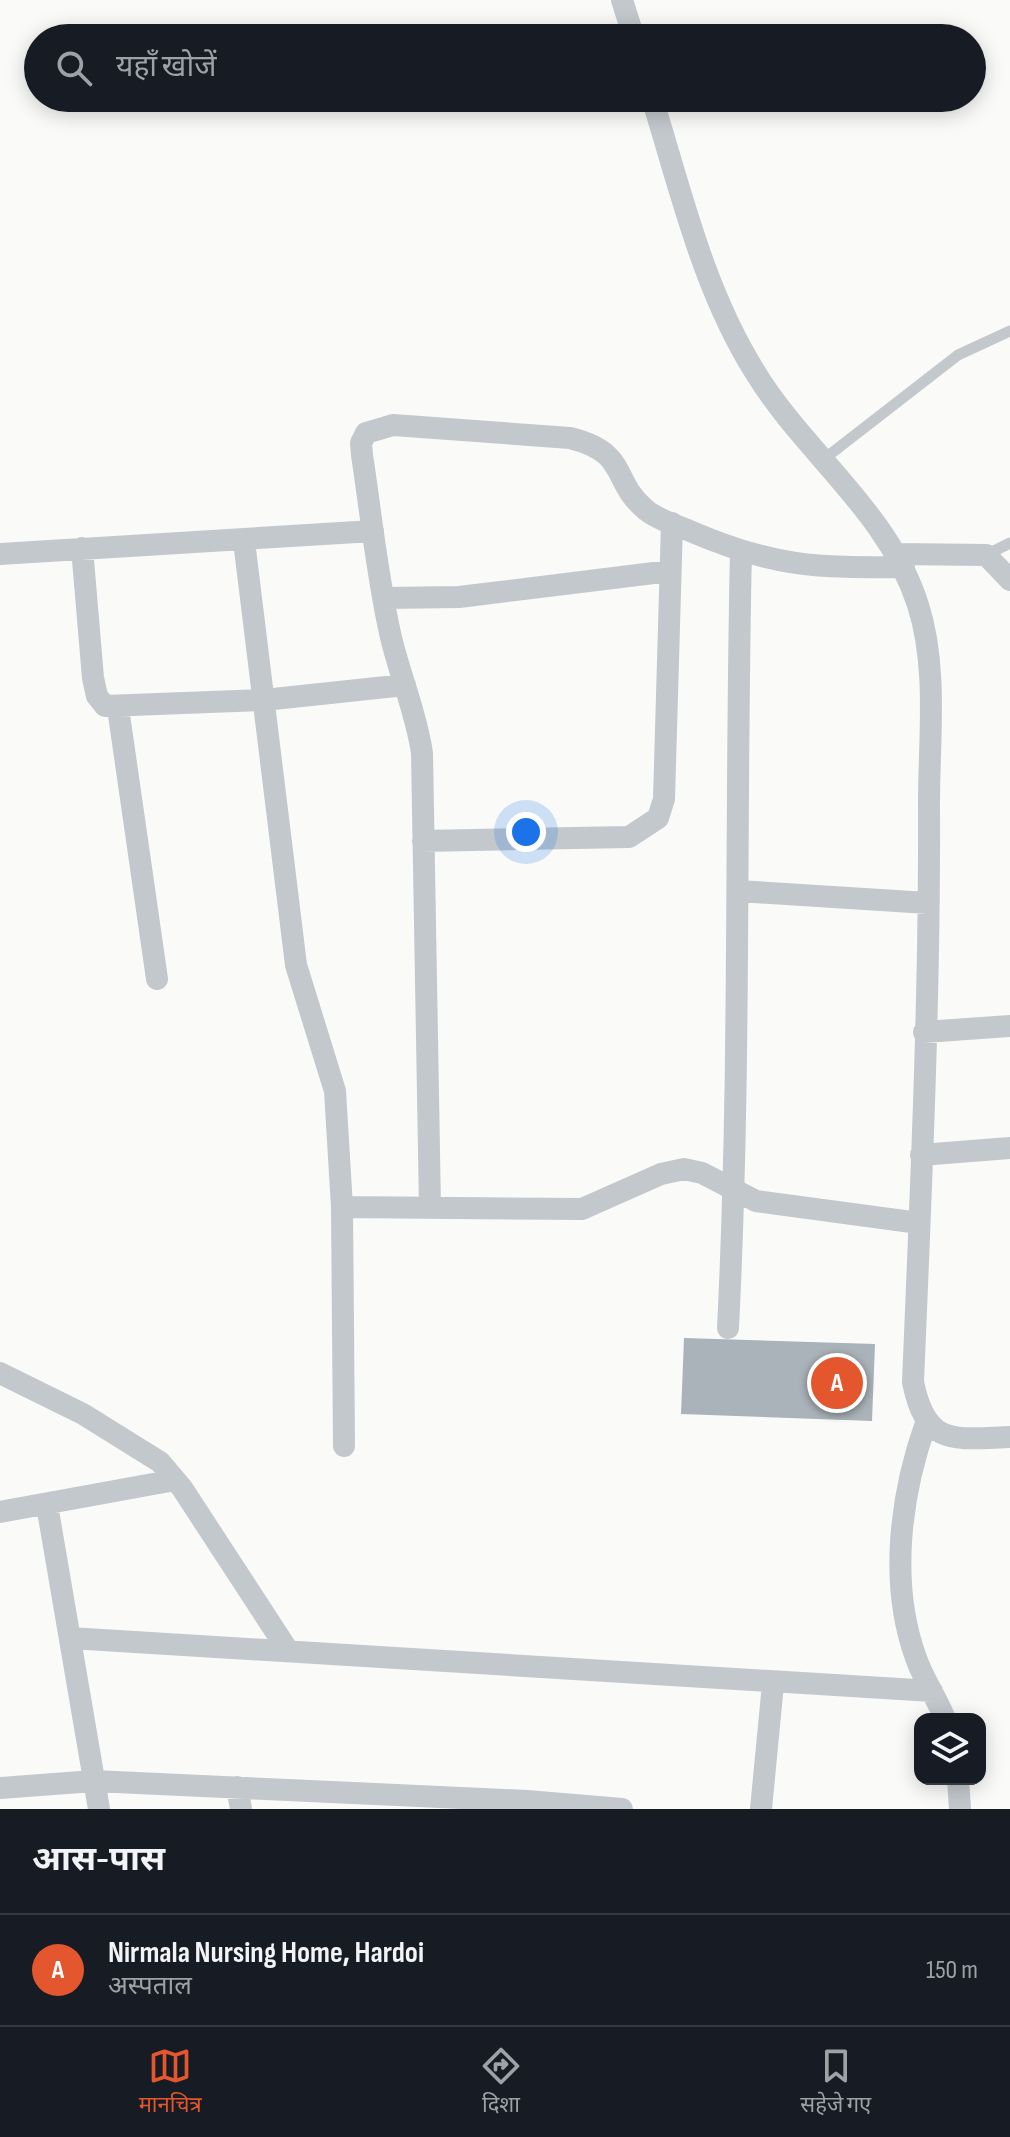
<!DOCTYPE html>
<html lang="hi">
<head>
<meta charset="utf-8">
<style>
  :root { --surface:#171b24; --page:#242831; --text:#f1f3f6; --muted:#9ea1a6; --line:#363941; --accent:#e4572e }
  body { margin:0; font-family:"Sofia Sans Condensed","Noto Sans Devanagari",sans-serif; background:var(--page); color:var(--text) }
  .controls { position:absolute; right:24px; bottom:24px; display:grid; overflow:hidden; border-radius:16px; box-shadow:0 4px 20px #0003 }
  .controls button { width:72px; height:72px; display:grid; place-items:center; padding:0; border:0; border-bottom:2px solid var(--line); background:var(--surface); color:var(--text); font:40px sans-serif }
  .you { position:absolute; left:526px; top:832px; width:28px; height:28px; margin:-20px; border:6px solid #fff; border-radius:50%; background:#1a73e8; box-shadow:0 0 0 12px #1a73e833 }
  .badge { display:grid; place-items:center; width:52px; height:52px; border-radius:50%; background:var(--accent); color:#fff; font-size:26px; font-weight:700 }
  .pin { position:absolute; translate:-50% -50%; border:4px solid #fff; box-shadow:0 2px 8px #0006 }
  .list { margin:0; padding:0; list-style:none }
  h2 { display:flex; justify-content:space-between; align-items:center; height:104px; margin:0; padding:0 32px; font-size:34px }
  h2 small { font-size:26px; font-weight:400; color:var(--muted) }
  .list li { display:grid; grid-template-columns:52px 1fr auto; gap:24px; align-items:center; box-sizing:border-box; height:112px; padding:0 32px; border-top:2px solid var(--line) }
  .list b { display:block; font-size:30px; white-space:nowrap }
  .list p { margin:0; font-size:26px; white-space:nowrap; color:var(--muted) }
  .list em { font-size:26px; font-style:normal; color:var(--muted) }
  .icon { flex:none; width:44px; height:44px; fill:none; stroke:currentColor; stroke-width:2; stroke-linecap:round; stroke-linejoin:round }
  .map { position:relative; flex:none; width:1010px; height:1809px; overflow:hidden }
  .search { position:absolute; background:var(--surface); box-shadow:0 4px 20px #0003; left:24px; right:24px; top:24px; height:88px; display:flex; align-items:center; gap:20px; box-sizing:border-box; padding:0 28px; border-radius:44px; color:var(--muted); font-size:30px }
  .sheet { height:216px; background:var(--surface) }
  nav { display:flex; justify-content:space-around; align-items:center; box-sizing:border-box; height:112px; border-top:2px solid var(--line); background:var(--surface); font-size:22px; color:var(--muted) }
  nav a { display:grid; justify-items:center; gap:4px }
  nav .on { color:var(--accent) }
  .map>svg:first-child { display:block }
  .building { fill:#aab3b9 }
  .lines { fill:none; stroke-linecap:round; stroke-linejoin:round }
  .lane { stroke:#c3c8cc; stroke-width:11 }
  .street { stroke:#c3c8cc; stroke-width:22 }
</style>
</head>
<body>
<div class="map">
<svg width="1010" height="1809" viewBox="0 0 1010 1809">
  <rect width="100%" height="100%" fill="#fafaf8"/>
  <path class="building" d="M684,1338L875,1344L872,1421L681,1414Z"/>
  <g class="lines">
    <path class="lane" d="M824,459L958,355L1010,331
      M986,555L1010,543"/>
    <path class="street" d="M622,0L634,38
      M652,98C681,191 703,289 755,372C805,454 888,511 918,605C938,667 929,739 929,802C930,995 921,1190 913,1382C926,1447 954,1439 1010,1437
      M244,541L296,965L335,1091L342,1207L344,1446
      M82,548L93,678L97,696L105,706L264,700L405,685
      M0,554L373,531
      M897,554L986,555L1010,580
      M384,598L459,597L670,571
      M118,708L157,979
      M423,841L629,837L658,818L664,799L672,523
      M738,891L928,903
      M924,1032L1010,1026
      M921,1155L1010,1148
      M342,1207L582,1209L661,1174L684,1169L702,1173L756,1201L919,1223
      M430,1208L422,753C416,711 399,674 390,633C377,575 371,514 362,455L361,443L366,433L393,425L570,438C630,453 610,480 646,510C658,520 676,525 690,531C773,567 816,568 904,567
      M728,1328C741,1069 735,810 741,551
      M0,1373L83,1414L160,1462L182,1488L287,1649
      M926,1423C900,1496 889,1584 916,1658C923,1679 937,1698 945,1719
      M47,1505L99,1809
      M0,1512L175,1480
      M70,1638L932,1691
      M958,1779L960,1809
      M237,1787L241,1809
      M0,1788L94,1781L527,1801L622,1809
      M761,1809L773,1684"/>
  </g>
</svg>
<div class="controls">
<button><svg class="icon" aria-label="layers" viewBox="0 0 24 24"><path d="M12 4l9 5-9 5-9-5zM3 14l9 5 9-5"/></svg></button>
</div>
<div class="you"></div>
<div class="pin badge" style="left:837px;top:1383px">A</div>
<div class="search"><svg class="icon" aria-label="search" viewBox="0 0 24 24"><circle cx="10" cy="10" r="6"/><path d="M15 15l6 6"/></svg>यहाँ खोजें</div>
</div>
<section class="sheet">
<h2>आस-पास<small></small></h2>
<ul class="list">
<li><span class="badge">A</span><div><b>Nirmala Nursing Home, Hardoi</b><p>अस्पताल</p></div><em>150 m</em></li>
</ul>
</section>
<nav>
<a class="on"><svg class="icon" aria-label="map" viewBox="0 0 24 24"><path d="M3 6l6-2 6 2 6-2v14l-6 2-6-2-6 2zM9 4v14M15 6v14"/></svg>मानचित्र</a>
<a><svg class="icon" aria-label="directions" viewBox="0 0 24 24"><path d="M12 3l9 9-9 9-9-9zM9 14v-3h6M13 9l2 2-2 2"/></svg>दिशा</a>
<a><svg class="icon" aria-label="saved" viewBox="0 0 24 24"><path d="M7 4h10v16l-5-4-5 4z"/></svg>सहेजे गए</a>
</nav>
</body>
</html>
